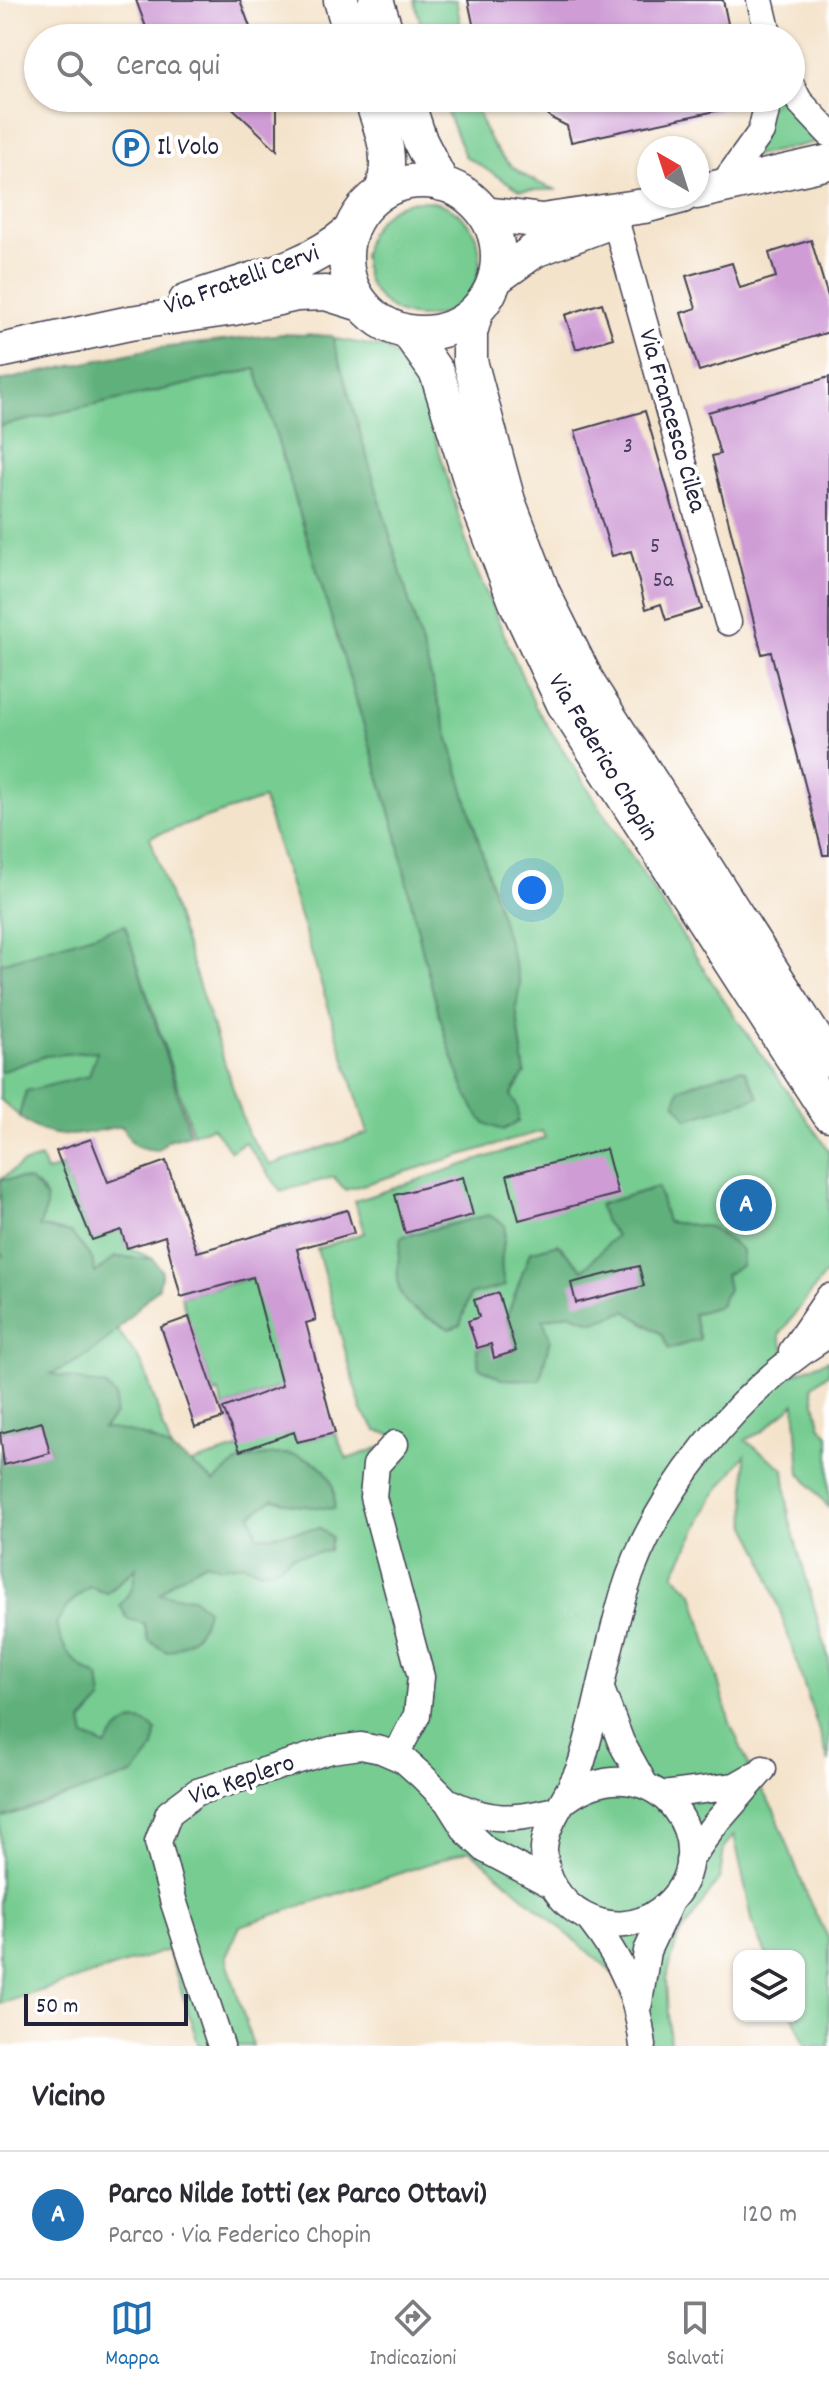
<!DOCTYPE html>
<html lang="it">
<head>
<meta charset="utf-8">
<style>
  :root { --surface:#fff; --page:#f7f7f7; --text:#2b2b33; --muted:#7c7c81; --line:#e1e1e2; --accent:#1f6fb2 }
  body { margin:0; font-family:Dekko,sans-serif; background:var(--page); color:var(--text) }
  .controls { position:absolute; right:24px; bottom:24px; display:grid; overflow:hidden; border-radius:16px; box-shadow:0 2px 6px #0004 }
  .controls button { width:72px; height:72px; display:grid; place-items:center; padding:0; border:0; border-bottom:2px solid var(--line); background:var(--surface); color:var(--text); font:40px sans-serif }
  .compass { position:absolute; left:637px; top:136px; width:72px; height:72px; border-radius:50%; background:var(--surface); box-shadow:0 2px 6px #0004; rotate:321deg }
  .scale { position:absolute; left:24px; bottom:20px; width:164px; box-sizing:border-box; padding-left:8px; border:4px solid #22223b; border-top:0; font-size:22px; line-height:28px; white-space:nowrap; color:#22223b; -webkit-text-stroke:6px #fff; paint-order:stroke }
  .you { position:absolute; left:532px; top:890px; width:28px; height:28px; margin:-20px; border:6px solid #fff; border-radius:50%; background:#1a73e8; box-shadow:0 0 0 12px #1a73e833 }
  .badge { display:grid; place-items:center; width:52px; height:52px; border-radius:50%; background:var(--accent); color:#fff; font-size:26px; font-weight:700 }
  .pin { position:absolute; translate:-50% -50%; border:4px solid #fff; box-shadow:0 2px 8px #0006 }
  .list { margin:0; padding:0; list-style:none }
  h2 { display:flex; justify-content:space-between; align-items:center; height:104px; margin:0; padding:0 32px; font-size:34px }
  h2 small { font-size:26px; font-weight:400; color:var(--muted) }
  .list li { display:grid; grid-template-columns:52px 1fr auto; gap:24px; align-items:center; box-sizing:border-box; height:128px; padding:0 32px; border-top:2px solid var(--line) }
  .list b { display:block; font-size:30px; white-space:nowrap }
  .list p { margin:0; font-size:26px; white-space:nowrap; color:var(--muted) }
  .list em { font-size:26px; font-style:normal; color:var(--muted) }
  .icon { flex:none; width:44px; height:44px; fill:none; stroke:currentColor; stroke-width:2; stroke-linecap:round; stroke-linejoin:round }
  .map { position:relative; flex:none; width:829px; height:2046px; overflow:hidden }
  .search { position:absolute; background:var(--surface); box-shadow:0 2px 6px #0004; left:24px; right:24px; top:24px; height:88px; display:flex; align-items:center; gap:20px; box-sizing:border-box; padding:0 28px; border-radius:44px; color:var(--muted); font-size:30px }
  .sheet { height:232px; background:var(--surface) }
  nav { display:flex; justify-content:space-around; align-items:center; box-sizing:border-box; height:112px; border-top:2px solid var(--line); background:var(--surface); font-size:22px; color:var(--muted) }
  nav a { display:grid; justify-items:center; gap:4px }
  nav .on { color:var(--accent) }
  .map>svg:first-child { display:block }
  .green { fill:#76cc91; stroke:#4c7766; stroke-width:2; fill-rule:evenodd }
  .forest { fill:#60b07b; stroke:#41695b; stroke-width:2 }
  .building { fill:#cf9cd5 }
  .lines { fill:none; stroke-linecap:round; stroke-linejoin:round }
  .minor-casing { stroke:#423f51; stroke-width:29 }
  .major-casing { stroke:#423f51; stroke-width:37 }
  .minor { stroke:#fff; stroke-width:26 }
  .major { stroke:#fff; stroke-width:34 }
  .labels { text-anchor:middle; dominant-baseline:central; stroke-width:8; stroke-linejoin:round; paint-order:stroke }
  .number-label { font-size:22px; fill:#4d4062 }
  .poi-label { font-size:26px; fill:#22223b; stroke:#fff; text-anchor:start }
  .street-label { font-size:26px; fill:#22223b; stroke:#fff }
</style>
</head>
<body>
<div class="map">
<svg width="829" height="2046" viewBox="0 0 829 2046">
  <rect width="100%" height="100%" fill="#fff"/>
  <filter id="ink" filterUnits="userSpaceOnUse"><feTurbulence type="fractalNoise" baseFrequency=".0125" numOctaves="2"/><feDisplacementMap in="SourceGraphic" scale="16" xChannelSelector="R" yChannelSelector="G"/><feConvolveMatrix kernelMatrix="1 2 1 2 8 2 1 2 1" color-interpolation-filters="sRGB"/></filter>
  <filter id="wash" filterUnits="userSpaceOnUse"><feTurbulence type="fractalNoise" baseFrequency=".006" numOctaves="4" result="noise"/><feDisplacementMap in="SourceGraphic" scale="32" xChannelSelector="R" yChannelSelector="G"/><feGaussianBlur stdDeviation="1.8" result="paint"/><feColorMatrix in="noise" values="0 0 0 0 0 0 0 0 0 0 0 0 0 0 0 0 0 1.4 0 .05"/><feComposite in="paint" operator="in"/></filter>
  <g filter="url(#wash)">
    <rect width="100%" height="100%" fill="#f4e3cb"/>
    <path class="green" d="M414,0H456L463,38H425Z
      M441,98H475C484,146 510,175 557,190H520L465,156Z
      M769,98H791L829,139L741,159Z
      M364 259a58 58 0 1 1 116 0a58 58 0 1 1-116 0Z
      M308,334L385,348L412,368L418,379L471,558L535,706L725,1002L829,1151V1263L826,1273L779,1335L793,1374L829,1360V1373L812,1387L820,1425L829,1435V1508L800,1473L795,1403L762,1432L745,1440L784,1469L789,1517L829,1660V1762L761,1553L747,1526L745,1455L713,1497L674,1574L693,1593L730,1723L755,1779L774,1810L811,1905L829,1939V2046H806L793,2016H799V1956H767L753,1924L734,1835L724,1847L720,1878L677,1940L666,1980L670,2046H632L628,2011L615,1975L470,1850L240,1926L226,1957L253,2046H199L168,1950L0,2004V1818L134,1774L154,1748L156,1730C134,1711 119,1726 106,1746L85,1738L82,1722L102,1700L99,1677C74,1665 63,1652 56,1624L68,1605L89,1587L108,1593L137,1567L132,1589L120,1605L128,1619L144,1623L148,1640L167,1652C189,1644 203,1633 206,1609L192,1598L159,1595L172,1582L206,1562L220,1567L243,1564L261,1571L278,1567L292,1556L329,1550L331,1537L320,1528L258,1537L251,1515L273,1499L295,1505L334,1509C341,1451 282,1446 239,1463C230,1466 221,1476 214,1483L191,1463L290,1433L275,1388L223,1408L219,1392L215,1394L181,1297L255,1277L297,1442L335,1433L347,1459L408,1438L377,1431L362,1411L317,1249L364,1233L355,1201L545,1138L542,1131L345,1190L334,1177L281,1191L245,1142L231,1151L212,1127L193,1134L125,926L2,963L0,996V426L256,369L397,835C407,885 451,1095 485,1123C490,1126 497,1128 503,1130L518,1122V1108L511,1095L525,1073ZM263,799L368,1133L270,1165L248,1134L150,837ZM657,1187L667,1222L710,1227L742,1250L741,1266L725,1275L728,1289L720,1306L693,1314L700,1339L669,1349L663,1335L626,1311L594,1322L569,1313L543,1319L550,1338L540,1380L502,1379L479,1367L477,1349L490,1345L494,1358L516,1351L506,1320L530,1252L558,1244L583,1270L616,1235L605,1222L600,1204ZM489,1215L505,1225C505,1252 497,1258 504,1286L470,1295L460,1325L450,1329C394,1302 394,1299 401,1237Z
      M77,1051H98L89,1076L26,1091L19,1116L0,1099V1072L45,1056Z
      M41,1158L46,1172L62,1166L92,1239L121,1230L127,1247L153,1259L115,1257L95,1274C89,1244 68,1228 38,1227C56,1189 38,1177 0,1180L22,1164Z
      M117,1329L143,1365L172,1453L149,1437L103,1429L49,1375L79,1360Z"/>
    <path class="forest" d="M282,334L332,336L520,983L516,1008L525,1073L511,1095L518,1108V1122L503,1130C497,1128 490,1126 485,1123C451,1094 407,886 397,835L256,369L0,426V381L151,349Z
      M125,925L190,1134L168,1140L158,1150C137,1149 131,1145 122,1126C83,1133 52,1146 19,1116L26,1091L89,1076L97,1051L45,1056L0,1072L1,963Z
      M740,1069L745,1071L759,1097L687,1119L675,1102L680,1088Z
      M18,1179L31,1181L46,1198V1210L39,1227L71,1233L92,1259L95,1273L115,1257L153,1259L162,1271L159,1287C140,1303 128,1320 110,1337C94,1353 72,1364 51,1374L106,1386L116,1397L115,1414L103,1429C146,1429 182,1455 214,1482C221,1476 230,1466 239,1462C282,1446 340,1451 334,1509L295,1505L273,1499L251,1515L258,1537L320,1528L331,1537L329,1551L292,1556L278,1567L261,1571L243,1564L220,1567L206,1562L172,1582L160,1594L192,1598L207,1609C203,1633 189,1644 167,1652L148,1640L144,1623L128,1619L120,1605L132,1589L136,1567L107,1593L89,1587L68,1605L56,1624C63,1652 74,1665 99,1677L102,1700L82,1722L85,1737L106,1746C119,1726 134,1711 156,1730L154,1748L134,1774L0,1818V1449L4,1464L50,1452L42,1423L0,1433V1256H3L0,1251V1180Z
      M658,1187L667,1222L710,1227L742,1250L741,1266L725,1275L728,1289L719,1306L693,1314L700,1339L669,1349L662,1334L626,1311L594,1322L569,1313L543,1320L550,1338L540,1380L502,1379L479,1367L477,1348L491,1344L495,1357L515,1351L506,1320L530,1252L558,1244L583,1270L616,1235L605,1222L599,1205Z
      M489,1215L505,1225C505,1252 497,1258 505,1286L470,1295L460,1325L450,1329C394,1301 394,1300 401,1237Z"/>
    <g id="blocks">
      <path class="building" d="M136,0H240L254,38H150Z
        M468,0H723L731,38H476Z
        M222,98H277V150Z
        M535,98H738L739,106L571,142L567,126L551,118Z
        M811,240L829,300V332L699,371L681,313L696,308L686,276L732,263L740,288L776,277L769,253Z
        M602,303L613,338L576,349L565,315Z
        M829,377V855H823L771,652L762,654L712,456L720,454L708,412Z
        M645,411L702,609L666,620L661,604L646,609L631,551L612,556L575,431Z
        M91,1139L108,1182L166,1161L197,1252L347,1210L354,1233L297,1249L316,1320L306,1323L335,1433L297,1442L294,1432L240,1451L223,1408L282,1386L253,1277L181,1297L165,1236L127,1248L121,1230L92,1240L56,1151Z
        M606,1149L618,1194L519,1220L507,1175Z
        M463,1177L473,1215L405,1233L395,1195Z
        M639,1266L644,1286L576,1303L571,1283Z
        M498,1293L516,1351L494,1358L491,1344L477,1348L468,1321L479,1317L474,1300Z
        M189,1317L223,1418L195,1427L161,1327Z
        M42,1422L50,1453L4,1465L0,1433Z"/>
    </g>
  </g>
  <g filter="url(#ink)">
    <use href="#blocks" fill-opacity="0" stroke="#423f51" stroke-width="2"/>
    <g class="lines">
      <defs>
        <path id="minor" d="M760,0L769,38
          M791,85L799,101L829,133
          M722,186L761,132L769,98
          M615,219L728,622
          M792,1351L829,1297
          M395,1444L376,1465L373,1497L421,1677L417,1715L395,1756
          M601,1689L621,1742L645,1785
          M663,1795L735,1786L756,1774
          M567,1799C657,1736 735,1853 660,1910C612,1947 543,1908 544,1849C545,1820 573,1792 582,1761C598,1707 607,1650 623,1596C654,1493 739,1390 829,1334
          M447,1801C489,1822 513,1821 558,1809
          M689,1861L711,1829L763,1769
          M590,1920C622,1961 637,1993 643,2046
          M639,2003L647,1951L669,1904
          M221,2046L174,1903L158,1842L169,1813L197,1792L331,1750L361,1746L381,1750L404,1760L422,1776L447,1801L466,1831L486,1850L552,1885"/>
        <path id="major" d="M341,0L352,38
          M376,0L388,38
          M371,98C382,131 395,159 381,193
          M406,98L420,141L442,184
          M346 257a76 76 0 1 1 152 0a76 76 0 1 1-152 0Z
          M697,192L829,162
          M485,214L542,221L644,206L682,196
          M496,278L535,250L604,224
          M186,301C242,280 303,272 349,232
          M476,311L470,333V361L508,501L543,593L590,687L829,1060
          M409,333L437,373L478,504L516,602L564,704L829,1114
          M0,351L130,323L234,308L297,294L326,293L358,303"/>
      </defs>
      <use href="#minor" class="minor-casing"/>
      <use href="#major" class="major-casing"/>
      <use href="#minor" class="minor"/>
      <use href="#major" class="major"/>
    </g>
  </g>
  <defs>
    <symbol id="parking-ring" viewBox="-11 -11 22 22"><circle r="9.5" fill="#fff" stroke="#1f6fb2" stroke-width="1.5"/><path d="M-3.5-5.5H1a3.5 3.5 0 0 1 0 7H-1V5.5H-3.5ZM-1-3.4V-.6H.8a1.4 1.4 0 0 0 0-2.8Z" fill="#1f6fb2"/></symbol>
  </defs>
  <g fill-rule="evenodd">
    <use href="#parking-ring" x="111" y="128" width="40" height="40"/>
  </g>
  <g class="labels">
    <g class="number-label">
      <text x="628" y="447">3</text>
      <text x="655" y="547">5</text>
      <text x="663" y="581">5a</text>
    </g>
    <g class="poi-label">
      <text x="157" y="148">Il Volo</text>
    </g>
    <g class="street-label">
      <text transform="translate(242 281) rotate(-20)">Via Fratelli Cervi</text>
      <text transform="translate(671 421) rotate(74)">Via Francesco Cilea</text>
      <text transform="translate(602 758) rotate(59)">Via Federico Chopin</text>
      <text transform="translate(242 1781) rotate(-19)">Via Keplero</text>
    </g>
  </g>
</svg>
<div class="controls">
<button><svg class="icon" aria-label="layers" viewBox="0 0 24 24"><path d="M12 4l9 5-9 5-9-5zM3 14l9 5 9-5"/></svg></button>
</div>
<svg class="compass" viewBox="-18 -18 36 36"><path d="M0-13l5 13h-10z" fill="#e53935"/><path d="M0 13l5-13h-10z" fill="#7c7c81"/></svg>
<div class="scale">50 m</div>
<div class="you"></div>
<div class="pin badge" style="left:746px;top:1205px">A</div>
<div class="search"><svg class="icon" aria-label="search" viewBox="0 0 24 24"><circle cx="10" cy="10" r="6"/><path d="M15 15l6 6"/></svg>Cerca qui</div>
</div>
<section class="sheet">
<h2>Vicino<small></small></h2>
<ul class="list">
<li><span class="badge">A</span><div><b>Parco Nilde Iotti (ex Parco Ottavi)</b><p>Parco · Via Federico Chopin</p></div><em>120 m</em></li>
</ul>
</section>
<nav>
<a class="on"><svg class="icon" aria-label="map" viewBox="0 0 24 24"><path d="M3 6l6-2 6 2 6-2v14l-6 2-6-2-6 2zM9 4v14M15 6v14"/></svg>Mappa</a>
<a><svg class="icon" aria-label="directions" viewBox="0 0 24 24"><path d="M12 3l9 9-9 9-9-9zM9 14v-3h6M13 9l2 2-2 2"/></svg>Indicazioni</a>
<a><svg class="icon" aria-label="saved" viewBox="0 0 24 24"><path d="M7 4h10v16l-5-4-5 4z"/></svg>Salvati</a>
</nav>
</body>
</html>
